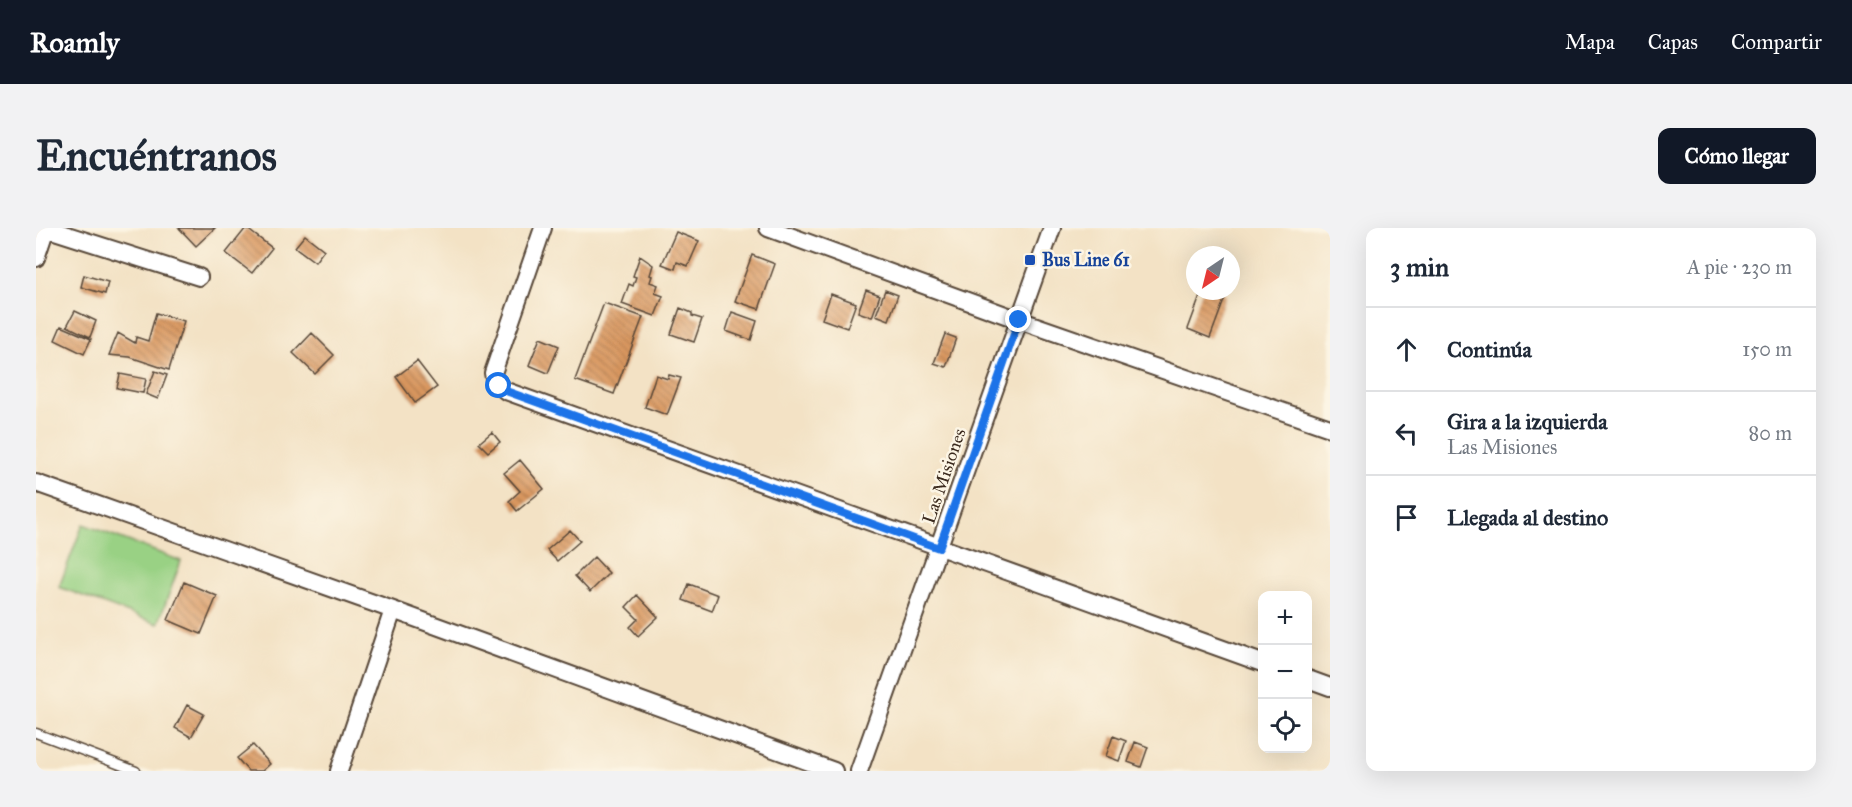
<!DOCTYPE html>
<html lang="es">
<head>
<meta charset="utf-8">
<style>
  :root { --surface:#fff; --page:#f2f2f3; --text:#1f2937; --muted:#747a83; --line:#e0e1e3; --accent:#111827 }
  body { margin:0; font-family:"IM FELL Great Primer",serif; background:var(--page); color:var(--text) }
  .controls { position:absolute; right:18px; bottom:18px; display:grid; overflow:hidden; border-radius:12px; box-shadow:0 6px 24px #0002 }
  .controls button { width:54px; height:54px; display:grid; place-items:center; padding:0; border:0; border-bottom:2px solid var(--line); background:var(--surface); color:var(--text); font:30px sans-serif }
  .compass { position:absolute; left:1150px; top:18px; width:54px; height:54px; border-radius:50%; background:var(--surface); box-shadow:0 6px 24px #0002; rotate:215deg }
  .stop { position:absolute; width:18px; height:18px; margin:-14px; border:4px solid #1a73e8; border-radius:50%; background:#fff }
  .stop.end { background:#1a73e8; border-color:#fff; box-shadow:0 2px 6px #0008 }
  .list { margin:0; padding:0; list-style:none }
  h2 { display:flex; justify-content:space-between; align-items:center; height:78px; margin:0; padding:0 24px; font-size:26px }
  h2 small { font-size:20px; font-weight:400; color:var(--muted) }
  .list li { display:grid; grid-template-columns:39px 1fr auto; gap:18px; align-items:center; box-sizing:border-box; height:84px; padding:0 24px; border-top:2px solid var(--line) }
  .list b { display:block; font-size:22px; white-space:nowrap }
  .list p { margin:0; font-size:20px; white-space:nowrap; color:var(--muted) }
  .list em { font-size:20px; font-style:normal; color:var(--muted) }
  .icon { flex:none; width:33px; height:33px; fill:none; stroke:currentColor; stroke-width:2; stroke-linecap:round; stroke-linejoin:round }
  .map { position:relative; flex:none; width:1294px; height:543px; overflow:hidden; border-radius:12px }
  header { display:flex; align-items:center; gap:36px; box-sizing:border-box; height:84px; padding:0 30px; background:var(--accent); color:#fff }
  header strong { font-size:28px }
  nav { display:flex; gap:33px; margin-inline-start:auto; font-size:21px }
  .intro { display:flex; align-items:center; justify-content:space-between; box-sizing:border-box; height:144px; padding:0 36px }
  h1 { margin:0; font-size:42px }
  .button { padding:15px 27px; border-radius:12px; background:var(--accent); color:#fff; font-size:21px; font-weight:700 }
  main { display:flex; gap:36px; padding:0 36px }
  aside { flex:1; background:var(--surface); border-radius:12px; box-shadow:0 6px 24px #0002 }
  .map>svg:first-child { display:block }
  .pitch { fill:#99d184; stroke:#6a7e51; stroke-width:1.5 }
  .building { fill:url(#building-back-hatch) }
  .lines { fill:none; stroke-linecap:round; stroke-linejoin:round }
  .lane-casing { stroke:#574637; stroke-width:11 }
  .street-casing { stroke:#574637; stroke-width:20 }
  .lane { stroke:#fff; stroke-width:8 }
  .street { stroke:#fff; stroke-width:16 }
  .route { stroke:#1a73e8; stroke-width:8 }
  .transit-dot { fill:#1a4fb4; stroke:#fcf5e5; stroke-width:2 }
  .labels { text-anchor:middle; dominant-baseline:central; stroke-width:5; stroke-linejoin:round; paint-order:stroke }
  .transit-label { font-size:18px; font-weight:bold; fill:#164399; stroke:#fcf5e5; text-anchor:start }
  .street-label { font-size:18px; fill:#3b2a1e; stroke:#fcf5e5 }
</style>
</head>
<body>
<header>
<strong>Roamly</strong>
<nav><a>Mapa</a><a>Capas</a><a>Compartir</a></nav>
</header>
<div class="intro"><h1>Encuéntranos</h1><a class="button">Cómo llegar</a></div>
<main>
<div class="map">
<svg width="1294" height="543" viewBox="0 0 1294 543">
  <defs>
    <pattern id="building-back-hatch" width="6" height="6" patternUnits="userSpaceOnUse" patternTransform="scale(1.5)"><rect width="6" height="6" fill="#d9975f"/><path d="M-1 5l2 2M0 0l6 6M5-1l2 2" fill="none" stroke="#b17b4e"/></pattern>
  </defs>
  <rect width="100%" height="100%" fill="#fcf5e5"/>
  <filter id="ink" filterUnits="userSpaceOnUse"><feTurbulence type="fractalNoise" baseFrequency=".0167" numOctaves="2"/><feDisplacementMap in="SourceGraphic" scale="12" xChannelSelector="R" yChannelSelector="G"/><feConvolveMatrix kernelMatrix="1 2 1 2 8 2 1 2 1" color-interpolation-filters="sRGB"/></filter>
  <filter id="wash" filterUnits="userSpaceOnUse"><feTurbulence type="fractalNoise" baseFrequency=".008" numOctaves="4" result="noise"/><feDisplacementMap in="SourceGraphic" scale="24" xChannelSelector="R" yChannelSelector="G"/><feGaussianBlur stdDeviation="1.35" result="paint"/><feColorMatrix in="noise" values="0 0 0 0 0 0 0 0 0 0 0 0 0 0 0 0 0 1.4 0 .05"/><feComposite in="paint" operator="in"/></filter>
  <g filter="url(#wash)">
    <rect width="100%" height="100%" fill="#f3e2c5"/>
    <path class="pitch" d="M47,296L145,333L122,396L23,359Z"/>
    <g id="blocks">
      <path class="building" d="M143,0H179L160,18Z
        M210,0L236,20L216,45L190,25Z
        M640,4L663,13L652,38L641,34L639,41L626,36Z
        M269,7L288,22L279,34L259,19Z
        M716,27L739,36L723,81L699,73Z
        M604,28L617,37L614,47L616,48L614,54L622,57L619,65L627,68L619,88L586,76L593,56L597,58L600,49L597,48Z
        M48,47L72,54L69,66L45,59Z
        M830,62L844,67L836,89L822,84Z
        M849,62L862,67L853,92L840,87Z
        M1166,63H1180L1190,67L1174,110L1152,101Z
        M795,66L820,75L811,100L786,91Z
        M568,75L607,89L578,166L539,152Z
        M644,80L656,85V88L666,91L658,114L635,106Z
        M39,83L60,93L54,109L31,98Z
        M696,84L721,93L715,112L690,103Z
        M120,85L148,93L133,142L94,129L73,127L82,105L99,115L100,109L112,113Z
        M25,98L55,111L48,126L19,112Z
        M276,105L298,127L279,146L257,125Z
        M909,106L920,110L910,139L898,135Z
        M504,110L523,118L512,145L493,137Z
        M381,133L401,159L379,175L360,149Z
        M119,143L131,147L122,171L110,166Z
        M84,146L110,151L107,165L81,160Z
        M620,147L632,151L633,147L645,150L631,187L609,179Z
        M456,204L464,214L452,224L443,215Z
        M484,232L508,261L481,283L473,273L484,263L468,245Z
        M534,302L544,313L521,333L511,322Z
        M558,329L573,345L554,364L539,348Z
        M148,354L181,368L165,406L132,392Z
        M653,356L682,367L676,383L647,372Z
        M601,367L622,389L602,408L594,399L602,391L590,379Z
        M151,477L168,486L155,509L139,500Z
        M1077,508L1090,513L1083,533L1070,528Z
        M1099,514L1112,519L1105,539L1092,534Z
        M217,517L234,536L226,543H212L201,530Z"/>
    </g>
  </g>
  <g filter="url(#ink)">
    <use href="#blocks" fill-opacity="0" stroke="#574637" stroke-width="1.5"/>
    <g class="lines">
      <defs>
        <path id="lane" d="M0,505L100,543"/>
        <path id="street" d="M9,0L163,49
          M507,0L457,145C458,154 463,158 470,163L1226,435
          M732,0L983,92L1294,200
          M0,30L10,0
          M0,255L357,382L798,543
          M1272,451L1294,459
          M303,543L357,382
          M823,543L1016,0"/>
      </defs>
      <use href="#lane" class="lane-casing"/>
      <use href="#street" class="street-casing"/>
      <use href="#lane" class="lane"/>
      <use href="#street" class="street"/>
    </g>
  </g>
  <g class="lines" filter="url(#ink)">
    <path class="route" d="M463,158L470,163L903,320L983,92"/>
  </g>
  <rect class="transit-dot" x="988" y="26" width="12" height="12" rx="3"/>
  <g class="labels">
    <g class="transit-label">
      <text x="1006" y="32">Bus Line 61</text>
    </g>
    <g class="street-label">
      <text transform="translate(908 248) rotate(-71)">Las Misiones</text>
    </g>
  </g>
</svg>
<div class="controls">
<button>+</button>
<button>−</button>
<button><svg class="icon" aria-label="locate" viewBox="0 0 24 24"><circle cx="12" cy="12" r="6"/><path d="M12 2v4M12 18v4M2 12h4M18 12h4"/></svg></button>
</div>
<svg class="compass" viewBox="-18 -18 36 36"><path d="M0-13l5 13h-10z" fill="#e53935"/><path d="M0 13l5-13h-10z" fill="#747a83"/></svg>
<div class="stop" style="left:463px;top:158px"></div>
<div class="stop end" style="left:983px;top:92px"></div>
</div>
<aside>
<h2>3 min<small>A pie · 230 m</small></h2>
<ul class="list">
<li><svg class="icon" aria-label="ahead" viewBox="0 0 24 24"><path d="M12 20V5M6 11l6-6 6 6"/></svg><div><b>Continúa</b></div><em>150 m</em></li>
<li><svg class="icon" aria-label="left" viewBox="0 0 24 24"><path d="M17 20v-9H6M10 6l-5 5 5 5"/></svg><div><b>Gira a la izquierda</b><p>Las Misiones</p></div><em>80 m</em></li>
<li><svg class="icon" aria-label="arrive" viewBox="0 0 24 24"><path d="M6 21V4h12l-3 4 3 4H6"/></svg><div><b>Llegada al destino</b></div></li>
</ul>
</aside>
</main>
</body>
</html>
